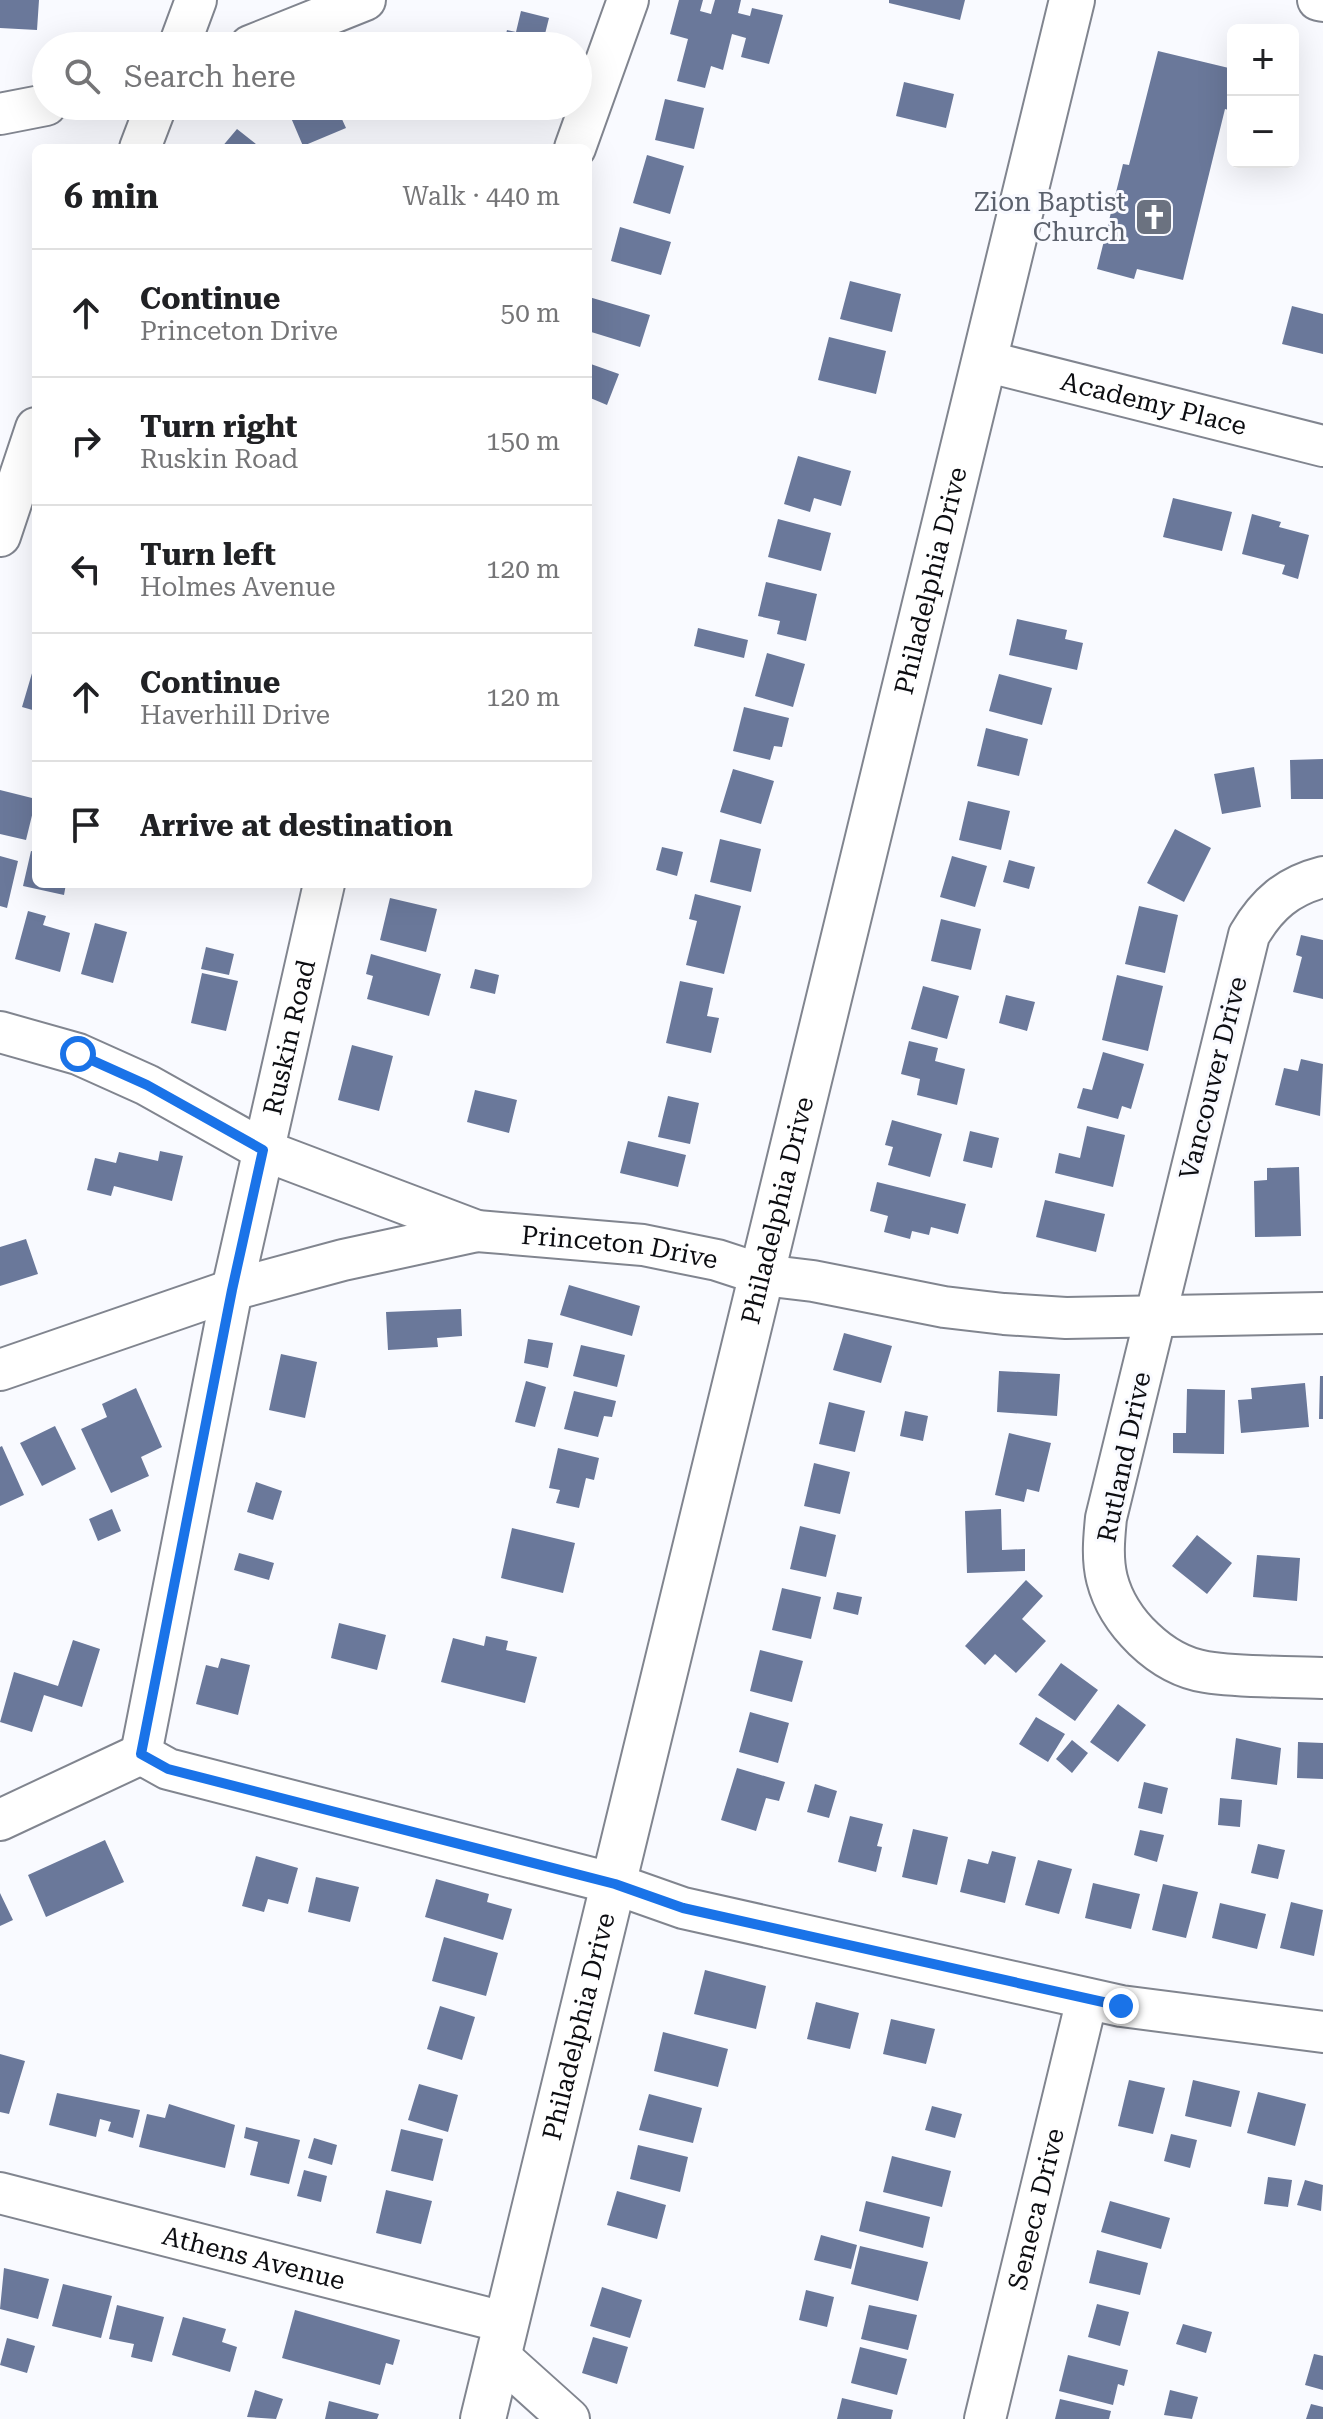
<!DOCTYPE html>
<html lang="en">
<head>
<meta charset="utf-8">
<style>
  :root { --surface:#fff; --page:#f2f2f2; --text:#202124; --muted:#757577; --line:#e0e0e0 }
  body { margin:0; font-family:"Roboto Serif",serif; background:var(--page); color:var(--text) }
  .controls { position:absolute; right:24px; top:24px; display:grid; overflow:hidden; border-radius:12px; box-shadow:0 8px 32px #0002 }
  .controls button { width:72px; height:72px; display:grid; place-items:center; padding:0; border:0; border-bottom:2px solid var(--line); background:var(--surface); color:var(--text); font:40px sans-serif }
  .stop { position:absolute; width:24px; height:24px; margin:-18px; border:6px solid #1a73e8; border-radius:50%; background:#fff }
  .stop.end { background:#1a73e8; border-color:#fff; box-shadow:0 2px 8px #0008 }
  .list { margin:0; padding:0; list-style:none }
  h2 { display:flex; justify-content:space-between; align-items:center; height:104px; margin:0; padding:0 32px; font-size:34px }
  h2 small { font-size:26px; font-weight:400; color:var(--muted) }
  .list li { display:grid; grid-template-columns:52px 1fr auto; gap:24px; align-items:center; box-sizing:border-box; height:128px; padding:0 32px; border-top:2px solid var(--line) }
  .list b { display:block; font-size:30px; white-space:nowrap }
  .list p { margin:0; font-size:26px; white-space:nowrap; color:var(--muted) }
  .list em { font-size:26px; font-style:normal; color:var(--muted) }
  .icon { flex:none; width:44px; height:44px; fill:none; stroke:currentColor; stroke-width:2; stroke-linecap:round; stroke-linejoin:round }
  .map { position:relative; flex:none; width:1323px; height:2419px; overflow:hidden }
  .search { position:absolute; background:var(--surface); box-shadow:0 8px 32px #0002; left:32px; top:32px; width:560px; height:88px; display:flex; align-items:center; gap:20px; box-sizing:border-box; padding:0 28px; border-radius:44px; color:var(--muted); font-size:30px }
  .panel { position:absolute; background:var(--surface); box-shadow:0 8px 32px #0002; left:32px; top:144px; width:560px; height:744px; border-radius:12px }
  .map>svg:first-child { display:block }
  .building { fill:#6a789a }
  .lines { fill:none; stroke-linecap:round; stroke-linejoin:round }
  .minor-casing { stroke:#81858f; stroke-width:44 }
  .major-casing { stroke:#81858f; stroke-width:48 }
  .minor { stroke:#fff; stroke-width:40 }
  .major { stroke:#fff; stroke-width:44 }
  .route { stroke:#1a73e8; stroke-width:10 }
  .labels { text-anchor:middle; dominant-baseline:central; stroke-width:6; stroke-linejoin:round; paint-order:stroke }
  .worship-label { font-size:26px; fill:#5b616d; stroke:#f9faff; text-anchor:end }
  .street-label { font-size:26px; fill:#0c0d11; stroke:#f9faff }
</style>
</head>
<body>
<div class="map">
<svg width="1323" height="2419" viewBox="0 0 1323 2419">
  <rect width="100%" height="100%" fill="#f9faff"/>
  <path class="building" d="M0,0H39L37,30L0,28Z
    M679,0H703L700,11L711,14L715,0H741L738,13L750,16L752,8L783,15L769,64L741,57L746,38L732,34L723,70L711,66L705,88L677,81L688,39L670,34Z
    M889,0H965L960,20L889,3Z
    M521,11L549,18L542,46H503L507,30L516,32Z
    M1158,51L1233,69V108L1232,111L1225,109L1183,280L1137,269L1134,279L1097,269L1123,164L1129,165Z
    M904,82L954,94L946,128L896,116Z
    M665,99L704,108L694,149L655,140Z
    M286,106H336L346,128L303,146Z
    M359,106H397L365,119Z
    M237,129L261,148H221Z
    M647,155L684,166L670,214L633,203Z
    M620,227L671,242L661,275L611,261Z
    M850,281L901,294L892,332L840,319Z
    M589,297L650,315L640,347L588,331Z
    M1292,306L1323,314V354L1282,344Z
    M829,337L886,351L876,394L818,380Z
    M588,363L619,374L607,405L588,397Z
    M798,456L851,471L841,506L814,498L810,512L784,504Z
    M1173,498L1232,512L1222,551L1163,537Z
    M1252,514L1281,522L1279,527L1309,535L1298,579L1282,574L1285,565L1242,554Z
    M778,519L831,533L821,571L768,557Z
    M766,582L817,594L806,641L777,634L780,621L758,616Z
    M1017,619L1067,630L1065,639L1083,643L1077,670L1009,655Z
    M698,628L748,640L744,658L694,646Z
    M767,653L805,664L793,707L755,696Z
    M35,663H36V711L22,707Z
    M999,674L1052,688L1042,725L989,711Z
    M744,707L789,718L782,747L774,746L770,760L733,751Z
    M986,728L1028,739L1019,776L977,766Z
    M1323,759V799H1291L1290,760Z
    M1254,767L1261,807L1222,814L1214,774Z
    M733,769L774,781L761,824L720,812Z
    M0,790L36,799L26,840L0,834Z
    M968,801L1010,811L1001,850L959,840Z
    M1175,829L1211,848L1184,902L1147,883Z
    M720,839L761,849L751,892L710,882Z
    M662,847L683,852L677,876L656,870Z
    M31,851L36,852V884H66L64,895L23,886Z
    M0,856L18,861L7,908L0,906Z
    M952,856L987,866L975,907L940,897Z
    M1009,860L1035,867L1029,889L1003,882Z
    M695,894L741,906L724,974L686,965L697,921L689,919Z
    M390,898L437,909L426,952L380,940Z
    M1139,906L1178,915L1165,973L1125,964Z
    M28,911L46,916L43,925L70,933L60,972L15,959Z
    M941,919L981,929L971,970L931,961Z
    M95,923L127,932L113,983L81,974Z
    M1301,935L1323,940V999L1293,992L1302,957L1296,955Z
    M206,947L234,954L229,975L201,969Z
    M371,954L441,974L429,1016L367,999L373,976L366,974Z
    M475,969L499,975L495,994L470,988Z
    M202,973L238,981L226,1031L191,1023Z
    M1117,975L1163,986L1148,1051L1102,1040Z
    M680,981L713,988L707,1016L719,1018L711,1053L666,1043Z
    M923,986L959,996L947,1039L911,1029Z
    M1006,995L1035,1002L1027,1031L999,1023Z
    M909,1041L938,1048L935,1061L965,1069L957,1105L917,1095L920,1079L901,1074Z
    M352,1045L393,1056L379,1111L338,1100Z
    M1103,1052L1144,1064L1131,1109L1122,1106L1118,1119L1077,1108L1083,1088L1092,1090Z
    M1301,1059L1323,1064L1320,1116L1275,1105L1284,1068L1298,1071Z
    M475,1090L517,1100L509,1133L467,1122Z
    M668,1096L699,1103L690,1144L658,1137Z
    M892,1120L942,1134L930,1177L888,1165L893,1147L885,1145Z
    M1087,1126L1125,1135L1113,1187L1055,1173L1059,1153L1080,1158Z
    M970,1131L999,1138L992,1168L963,1161Z
    M628,1141L686,1155L678,1187L620,1173Z
    M160,1151L183,1156L172,1201L114,1186L111,1196L87,1190L95,1158L116,1163L119,1152L158,1161Z
    M1299,1167L1301,1236L1255,1237L1254,1181L1267,1180V1168Z
    M877,1182L966,1204L958,1234L931,1227L929,1235L912,1231L910,1239L884,1232L888,1216L870,1211Z
    M1045,1200L1105,1214L1096,1252L1036,1237Z
    M26,1239L38,1274L0,1286V1247Z
    M569,1285L640,1306L632,1336L560,1315Z
    M461,1309L462,1336L437,1338L438,1347L388,1350L386,1312Z
    M844,1333L892,1346L881,1383L833,1370Z
    M528,1339L553,1343L548,1368L524,1363Z
    M581,1345L625,1355L617,1387L573,1376Z
    M281,1354L317,1362L305,1418L269,1410Z
    M999,1371L1060,1374L1057,1416L997,1412Z
    M1320,1376H1323V1419H1319Z
    M526,1381L546,1387L535,1427L515,1422Z
    M1305,1383L1309,1427L1241,1433L1238,1400L1252,1399L1251,1388Z
    M136,1388L162,1447L141,1457L149,1476L111,1493L81,1429L107,1417L102,1404Z
    M1187,1389L1225,1390L1224,1454L1173,1453V1433H1186Z
    M574,1391L616,1401L612,1417L604,1416L598,1437L564,1429Z
    M829,1402L865,1411L855,1452L819,1444Z
    M905,1411L928,1416L923,1441L900,1436Z
    M55,1426L76,1469L42,1486L20,1443Z
    M1009,1433L1051,1443L1039,1492L1027,1489L1024,1502L995,1495Z
    M2,1446L24,1495L0,1506V1447Z
    M558,1448L599,1458L594,1480L586,1478L579,1508L556,1503L560,1490L549,1488Z
    M814,1463L850,1472L840,1514L804,1506Z
    M256,1482L282,1491L273,1520L247,1512Z
    M112,1509L121,1531L98,1541L89,1519Z
    M1001,1509L1002,1550L1025,1549V1571L967,1573L965,1511Z
    M800,1526L836,1535L826,1577L790,1569Z
    M512,1528L575,1543L563,1593L501,1578Z
    M1197,1535L1232,1563L1207,1594L1172,1566Z
    M239,1553L274,1563L269,1580L234,1570Z
    M1257,1555L1300,1558L1297,1601L1253,1597Z
    M1026,1580L1043,1596L1022,1619L1046,1641L1016,1673L995,1654L985,1665L965,1646Z
    M782,1588L821,1597L811,1639L772,1630Z
    M837,1592L862,1597L858,1615L833,1609Z
    M339,1623L386,1635L377,1670L331,1658Z
    M486,1636L508,1641L506,1650L537,1657L525,1703L441,1682L453,1638L484,1646Z
    M73,1640L100,1649L82,1707L44,1695L32,1732L0,1722L14,1672L58,1686Z
    M760,1650L803,1661L792,1702L750,1691Z
    M221,1658L250,1665L238,1715L196,1704L206,1665L218,1668Z
    M1061,1663L1098,1690L1075,1721L1038,1695Z
    M1118,1704L1146,1725L1118,1762L1090,1742Z
    M750,1712L789,1723L778,1763L739,1752Z
    M1036,1717L1065,1734L1048,1762L1019,1744Z
    M1236,1738L1281,1748L1277,1785L1231,1779Z
    M1072,1740L1088,1753L1072,1773L1056,1759Z
    M1298,1742L1323,1743V1779L1297,1778Z
    M737,1768L785,1782L779,1801L766,1798L756,1831L721,1820Z
    M1144,1782L1168,1788L1162,1814L1138,1808Z
    M815,1784L837,1791L829,1818L807,1812Z
    M1220,1798L1242,1800L1240,1827L1218,1825Z
    M850,1816L883,1824L877,1846L882,1847L876,1872L838,1862Z
    M913,1829L948,1837L937,1885L902,1877Z
    M1140,1830L1164,1835L1157,1862L1134,1855Z
    M105,1840L124,1882L46,1917L28,1875Z
    M1258,1844L1285,1850L1278,1879L1251,1873Z
    M992,1851L1016,1857L1005,1903L960,1892L968,1859L988,1864Z
    M256,1856L298,1868L288,1904L268,1899L264,1912L242,1906Z
    M1038,1860L1072,1869L1059,1914L1025,1905Z
    M316,1877L359,1887L350,1922L308,1912Z
    M436,1879L489,1894L487,1902L512,1909L503,1940L425,1917Z
    M1093,1883L1140,1894L1131,1929L1085,1918Z
    M1163,1884L1198,1892L1186,1938L1152,1930Z
    M0,1893L13,1920L0,1926Z
    M1291,1902L1323,1910L1314,1956L1280,1948Z
    M1220,1903L1266,1914L1257,1949L1212,1938Z
    M444,1937L498,1953L486,1996L432,1981Z
    M705,1970L766,1986L756,2029L694,2014Z
    M816,2002L859,2013L850,2049L807,2039Z
    M440,2006L475,2017L462,2060L427,2049Z
    M891,2019L935,2029L926,2064L883,2054Z
    M663,2032L728,2049L718,2087L654,2071Z
    M0,2054L25,2061L9,2114L0,2112Z
    M1129,2080L1165,2088L1153,2134L1118,2126Z
    M1193,2080L1240,2091L1231,2127L1185,2116Z
    M419,2084L458,2095L448,2132L408,2120Z
    M1258,2092L1306,2104L1295,2146L1247,2133Z
    M57,2093L140,2110L133,2138L108,2131L111,2122L100,2119L96,2137L49,2125Z
    M649,2094L702,2108L693,2143L639,2130Z
    M169,2104L235,2125L225,2168L139,2147L147,2114L165,2118Z
    M932,2106L962,2114L955,2138L925,2130Z
    M246,2127L300,2140L289,2184L250,2175L258,2142L244,2138Z
    M401,2129L443,2139L433,2181L391,2171Z
    M1171,2134L1197,2140L1190,2168L1164,2161Z
    M314,2138L337,2145L332,2165L308,2158Z
    M638,2145L688,2157L680,2192L630,2179Z
    M892,2156L951,2171L942,2207L883,2192Z
    M304,2170L327,2176L321,2202L297,2196Z
    M1268,2177L1292,2180L1288,2207L1264,2204Z
    M1305,2180L1323,2185L1321,2211L1297,2205Z
    M386,2190L432,2201L421,2244L376,2233Z
    M617,2191L666,2205L657,2239L607,2225Z
    M866,2201L930,2217L923,2248L859,2231Z
    M1110,2201L1170,2218L1161,2249L1101,2232Z
    M821,2235L857,2245L851,2269L814,2260Z
    M860,2246L928,2262L918,2301L851,2284Z
    M1097,2250L1148,2263L1140,2295L1089,2283Z
    M4,2268L49,2279L38,2319L0,2309Z
    M63,2284L112,2296L101,2338L52,2326Z
    M602,2287L642,2300L630,2338L590,2326Z
    M806,2290L834,2297L827,2327L799,2320Z
    M1097,2304L1129,2312L1120,2346L1088,2337Z
    M117,2305L164,2317L152,2362L131,2357L134,2344L109,2339Z
    M869,2305L917,2315L908,2350L861,2339Z
    M295,2310L400,2340L393,2365L386,2363L380,2385L282,2358Z
    M183,2317L226,2329L222,2342L237,2347L230,2372L172,2355Z
    M1183,2324L1212,2332L1206,2353L1176,2344Z
    M593,2337L628,2347L617,2384L582,2373Z
    M7,2338L35,2346L27,2373L0,2365Z
    M860,2347L907,2359L897,2395L851,2383Z
    M1314,2354L1323,2356V2390L1305,2385Z
    M1068,2355L1128,2370L1124,2386L1118,2384L1113,2405L1059,2391Z
    M255,2390L283,2399L276,2419L247,2417Z
    M1170,2390L1198,2397L1192,2419L1164,2415Z
    M842,2398L893,2410L891,2419H837Z
    M1060,2399L1111,2411L1109,2419H1055Z
    M329,2401L379,2414L377,2419H325Z
    M1311,2404L1323,2407V2419H1306Z"/>
  <g class="lines">
    <defs>
      <g id="minor">
        <path d="M1318,0L1323,1"/>
        <path d="M179,46L196,0"/>
        <path d="M250,46L365,0"/>
        <path d="M0,114L46,105"/>
        <path d="M140,148L156,106"/>
        <path d="M575,148L628,0"/>
        <path id="s1" d="M985,361L1323,446"/>
        <path d="M0,536L36,428"/>
        <path d="M1323,877C1288,886 1267,904 1249,935L1106,1518C1104,1538 1102,1559 1107,1579C1118,1622 1161,1665 1206,1672C1244,1678 1285,1676 1323,1678"/>
        <path id="s2" d="M0,1032L78,1054L147,1085L263,1150L477,1231L643,1245L717,1260L763,1275L813,1281L944,1307L1004,1314L1066,1318L1323,1313"/>
        <path d="M0,1370L232,1290L343,1260L477,1231"/>
        <path d="M141,1754L168,1769L615,1884L683,1908L1121,2006L1323,2032"/>
        <path id="s3" d="M141,1754L232,1290L324,884"/>
        <path d="M0,1820L141,1754"/>
        <path id="s4" d="M0,2193L507,2323"/>
        <path d="M500,2357L569,2419"/>
        <path id="s5" d="M985,2419L1087,1999"/>
      </g>
      <g id="major">
        <path id="s6" d="M483,2419L1072,0"/>
      </g>
    </defs>
    <use href="#minor" class="minor-casing"/>
    <use href="#major" class="major-casing"/>
    <use href="#minor" class="minor"/>
    <use href="#major" class="major"/>
  </g>
  <g class="lines">
    <path class="route" d="M78,1054L147,1085L263,1150L232,1290L141,1754L168,1769L615,1884L683,1908L1121,2006"/>
  </g>
  <defs>
    <symbol id="church-square" viewBox="-11 -11 22 22"><rect x="-9" y="-9" width="18" height="18" rx="4" fill="#6b7280" stroke="#f9faff"/><path d="M-1.2-6h2.4v3.5h3.3v2.4h-3.3V6h-2.4V-.1h-3.3v-2.4h3.3Z" fill="#fff"/></symbol>
  </defs>
  <g fill-rule="evenodd">
    <use href="#church-square" x="1132" y="195" width="44" height="44"/>
  </g>
  <g class="labels">
    <g class="worship-label">
      <text x="1126" y="202">Zion Baptist<tspan x="1126" dy="30">Church</tspan></text>
    </g>
    <g class="street-label">
      <text stroke="none"><textPath href="#s1" startOffset="174">Academy Place</textPath></text>
      <text stroke="none"><textPath href="#s6" startOffset="1892">Philadelphia Drive</textPath></text>
      <text stroke="none"><textPath href="#s3" startOffset="732">Ruskin Road</textPath></text>
      <text transform="translate(1213 1078) rotate(-76)">Vancouver Drive</text>
      <text stroke="none"><textPath href="#s6" startOffset="1244">Philadelphia Drive</textPath></text>
      <text stroke="none"><textPath href="#s2" startOffset="662">Princeton Drive</textPath></text>
      <text transform="translate(1124 1457) rotate(-78)">Rutland Drive</text>
      <text stroke="none"><textPath href="#s6" startOffset="404">Philadelphia Drive</textPath></text>
      <text stroke="none"><textPath href="#s5" startOffset="216">Seneca Drive</textPath></text>
      <text stroke="none"><textPath href="#s4" startOffset="262">Athens Avenue</textPath></text>
    </g>
  </g>
</svg>
<div class="controls">
<button>+</button>
<button>−</button>
</div>
<div class="stop" style="left:78px;top:1054px"></div>
<div class="stop end" style="left:1121px;top:2006px"></div>
<div class="search"><svg class="icon" aria-label="search" viewBox="0 0 24 24"><circle cx="10" cy="10" r="6"/><path d="M15 15l6 6"/></svg>Search here</div>
<section class="panel">
<h2>6 min<small>Walk · 440 m</small></h2>
<ul class="list">
<li><svg class="icon" aria-label="ahead" viewBox="0 0 24 24"><path d="M12 20V5M6 11l6-6 6 6"/></svg><div><b>Continue</b><p>Princeton Drive</p></div><em>50 m</em></li>
<li><svg class="icon" aria-label="right" viewBox="0 0 24 24"><path d="M7 20v-9h11M14 6l5 5-5 5"/></svg><div><b>Turn right</b><p>Ruskin Road</p></div><em>150 m</em></li>
<li><svg class="icon" aria-label="left" viewBox="0 0 24 24"><path d="M17 20v-9H6M10 6l-5 5 5 5"/></svg><div><b>Turn left</b><p>Holmes Avenue</p></div><em>120 m</em></li>
<li><svg class="icon" aria-label="ahead" viewBox="0 0 24 24"><path d="M12 20V5M6 11l6-6 6 6"/></svg><div><b>Continue</b><p>Haverhill Drive</p></div><em>120 m</em></li>
<li><svg class="icon" aria-label="arrive" viewBox="0 0 24 24"><path d="M6 21V4h12l-3 4 3 4H6"/></svg><div><b>Arrive at destination</b></div></li>
</ul>
</section>
</div>
</body>
</html>
